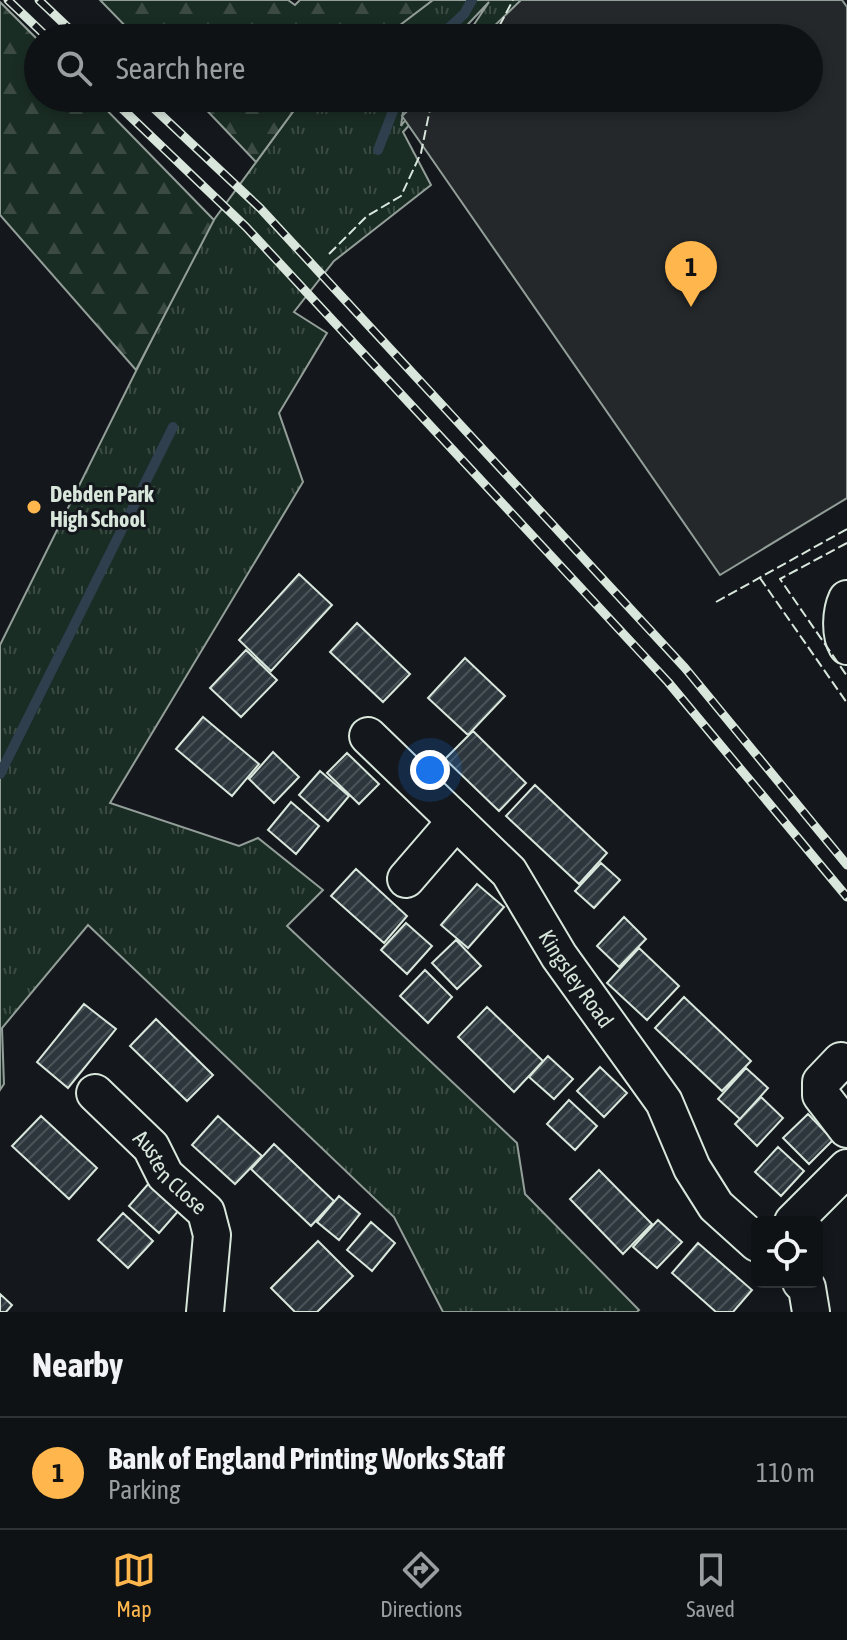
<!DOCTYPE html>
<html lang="en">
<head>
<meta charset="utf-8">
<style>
  :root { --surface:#0f1215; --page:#1d2022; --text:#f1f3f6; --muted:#9b9ea0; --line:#2f3234; --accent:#ffb74d }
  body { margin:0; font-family:"Asap Condensed",sans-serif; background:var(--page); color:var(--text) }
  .controls { position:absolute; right:24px; bottom:24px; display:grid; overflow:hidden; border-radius:12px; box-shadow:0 4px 12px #0003 }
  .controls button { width:72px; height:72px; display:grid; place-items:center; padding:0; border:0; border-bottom:2px solid var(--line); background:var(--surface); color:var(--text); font:40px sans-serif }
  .you { position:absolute; left:430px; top:770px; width:28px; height:28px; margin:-20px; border:6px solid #fff; border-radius:50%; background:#1a73e8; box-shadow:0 0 0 12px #1a73e833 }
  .badge { display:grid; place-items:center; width:52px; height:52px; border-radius:50%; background:var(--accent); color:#111; font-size:26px; font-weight:700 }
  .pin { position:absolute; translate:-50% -66px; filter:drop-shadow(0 2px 4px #0008) }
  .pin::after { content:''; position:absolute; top:42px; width:28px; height:24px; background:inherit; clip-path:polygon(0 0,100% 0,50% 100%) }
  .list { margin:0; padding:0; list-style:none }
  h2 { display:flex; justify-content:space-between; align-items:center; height:104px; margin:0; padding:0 32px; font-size:34px }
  h2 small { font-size:26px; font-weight:400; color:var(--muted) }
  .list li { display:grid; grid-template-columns:52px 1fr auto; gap:24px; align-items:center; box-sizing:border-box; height:112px; padding:0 32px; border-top:2px solid var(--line) }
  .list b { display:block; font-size:30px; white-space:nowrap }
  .list p { margin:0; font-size:26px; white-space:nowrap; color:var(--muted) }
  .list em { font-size:26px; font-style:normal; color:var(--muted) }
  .icon { flex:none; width:44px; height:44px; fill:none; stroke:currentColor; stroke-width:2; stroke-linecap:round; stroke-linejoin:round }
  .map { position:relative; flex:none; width:847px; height:1312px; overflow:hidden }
  .search { position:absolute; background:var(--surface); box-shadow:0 4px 12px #0003; left:24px; right:24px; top:24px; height:88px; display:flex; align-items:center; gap:20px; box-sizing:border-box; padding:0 28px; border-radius:44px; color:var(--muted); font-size:30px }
  .sheet { height:216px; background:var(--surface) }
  nav { display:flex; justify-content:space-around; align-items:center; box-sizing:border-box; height:112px; border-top:2px solid var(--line); background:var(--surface); font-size:22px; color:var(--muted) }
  nav a { display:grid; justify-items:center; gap:4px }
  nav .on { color:var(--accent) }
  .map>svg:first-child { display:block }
  .grass { fill:url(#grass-tufts); stroke:#939e99; stroke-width:2 }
  .forest { fill:url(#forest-firs); stroke:#939e99; stroke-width:2 }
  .parking { fill:#24282b; stroke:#939e99; stroke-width:2 }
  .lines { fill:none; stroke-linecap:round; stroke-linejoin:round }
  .stream { stroke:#2f3f4d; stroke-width:10 }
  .building { fill:url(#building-hatch); stroke:#d8e6dc; stroke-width:2 }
  .minor-casing { stroke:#d8e6dc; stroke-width:40 }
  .minor { stroke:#14181c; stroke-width:36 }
  .rail-casing { stroke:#d8e6dc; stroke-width:9 }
  .rail { stroke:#14181c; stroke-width:6; stroke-dasharray:18; stroke-linecap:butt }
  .fence { stroke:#d8e6dc; stroke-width:2; stroke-dasharray:10 4; stroke-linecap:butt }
  .poi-dot { fill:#ffb74d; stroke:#14181c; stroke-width:3 }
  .labels { text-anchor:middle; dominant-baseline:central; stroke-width:6; stroke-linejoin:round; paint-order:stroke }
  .poi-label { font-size:22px; font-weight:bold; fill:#d8e6dc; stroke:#14181c; text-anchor:start }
  .street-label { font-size:22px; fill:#d8e6dc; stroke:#14181c }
</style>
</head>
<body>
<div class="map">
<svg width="847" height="1312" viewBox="0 0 847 1312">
  <defs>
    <pattern id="grass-tufts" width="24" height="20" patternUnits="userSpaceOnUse" patternTransform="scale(2)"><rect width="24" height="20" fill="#1a2d24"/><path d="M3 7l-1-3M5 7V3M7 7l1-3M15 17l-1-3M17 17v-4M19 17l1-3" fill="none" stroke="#3b4b43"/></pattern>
    <pattern id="forest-firs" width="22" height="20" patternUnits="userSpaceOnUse" patternTransform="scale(2)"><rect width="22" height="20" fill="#1a2d24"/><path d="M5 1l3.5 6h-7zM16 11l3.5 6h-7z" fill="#3b4b43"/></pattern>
    <pattern id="building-hatch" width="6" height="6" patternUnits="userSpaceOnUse" patternTransform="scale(2)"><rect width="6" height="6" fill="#2c363c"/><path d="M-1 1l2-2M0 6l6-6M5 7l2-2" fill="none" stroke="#4a5358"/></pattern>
  </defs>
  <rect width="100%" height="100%" fill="#14181c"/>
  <path class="grass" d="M301,0H526L490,38H465L489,2L455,38H301Z
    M303,98H405L401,126L421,98H434L403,132L431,185L334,261L294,312L327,333L279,413L303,482L110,803L239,846L258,838L323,890L287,926L517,1143L525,1194L639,1310L637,1312H443L394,1217L88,925L2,1028L4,1084L0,1090V645L205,232Z"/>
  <path class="forest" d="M100,0H288L295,5L300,0H433L383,38H137Z
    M0,2L38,40V98H95L214,220L136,370L0,215Z
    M195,98H303L256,162Z"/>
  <path class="parking" d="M521,0H842L847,7V498L720,575L402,116L421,98H809V38H482Z"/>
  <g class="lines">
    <path class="stream" d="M438,38L464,14L472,0
      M378,150L398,98
      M0,774L173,427"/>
  </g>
  <path class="building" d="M299,574L332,605L271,671L239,640Z
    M357,623L410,674L383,702L330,652Z
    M246,650L277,680L241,717L210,688Z
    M465,658L505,696L468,735L428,698Z
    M203,717L259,764L232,796L176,749Z
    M473,731L526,783L499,811L445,759Z
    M273,752L299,777L274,803L249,779Z
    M347,753L379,784L359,804L327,773Z
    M320,771L349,796L328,821L299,795Z
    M535,785L607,853L579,884L506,816Z
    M291,802L319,826L296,854L268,830Z
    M601,863L620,880L594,908L575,891Z
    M356,869L407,916L384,943L331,896Z
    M477,884L504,907L468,948L441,925Z
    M624,917L646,939L619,967L597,946Z
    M406,923L432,946L407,974L381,950Z
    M456,940L481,966L457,989L432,963Z
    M639,948L679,986L647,1020L607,983Z
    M425,970L452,997L428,1023L400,996Z
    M684,997L751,1061L722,1091L655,1028Z
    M84,1004L116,1029L68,1088L37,1062Z
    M487,1007L543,1061L514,1092L458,1037Z
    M156,1019L213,1075L187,1101L130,1046Z
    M548,1056L573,1079L554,1099L529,1077Z
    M600,1067L627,1093L604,1117L577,1091Z
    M746,1068L768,1088L740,1119L718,1099Z
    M761,1097L783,1118L757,1146L735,1124Z
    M569,1100L597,1126L575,1150L547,1124Z
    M808,1114L833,1140L809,1164L783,1138Z
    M41,1116L97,1168L69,1199L12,1146Z
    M218,1116L262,1156L235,1184L192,1145Z
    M274,1144L334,1201L311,1226L251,1169Z
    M778,1147L804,1171L781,1196L755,1172Z
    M599,1170L652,1224L623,1254L570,1199Z
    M150,1182L180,1209L159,1233L129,1206Z
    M339,1196L360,1214L339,1240L317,1222Z
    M123,1213L153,1241L128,1268L98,1240Z
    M658,1220L682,1242L657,1268L633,1247Z
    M371,1222L395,1243L372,1271L347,1250Z
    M318,1241L353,1276L317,1312H295L271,1288Z
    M698,1243L752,1290L733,1312H716L672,1273Z
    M0,1294L12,1305L6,1312H0Z"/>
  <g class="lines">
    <defs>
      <g id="minor">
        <path d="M847,599C841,612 840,634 847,646"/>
        <path id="s1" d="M368,736L509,872L559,956L664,1102L692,1168L716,1206L757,1243"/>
        <path d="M406,879L456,821"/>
        <path d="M841,1061L821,1082V1095L847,1129"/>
        <path id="s2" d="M95,1093L151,1147L165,1175L206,1212L212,1235L205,1312"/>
        <path d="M793,1222L847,1168"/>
        <path d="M801,1282L807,1288L811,1312"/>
      </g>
    </defs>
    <use href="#minor" class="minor-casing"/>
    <use href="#minor" class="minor"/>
    <defs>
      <path id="rail" d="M8,0L48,38
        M39,0L79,38
        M111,98L246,227L668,682L847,897
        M143,98L260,208L685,668L847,865"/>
    </defs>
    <use href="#rail" class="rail-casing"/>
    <use href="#rail" class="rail"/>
    <path class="fence" d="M493,38L513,0
      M329,254L367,216L401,196L421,153L431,104L436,98
      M847,543L780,579L847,676
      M760,578L847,703
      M716,602L847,529"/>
  </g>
  <circle class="poi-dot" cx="34" cy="507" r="8"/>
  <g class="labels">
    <g class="poi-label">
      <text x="50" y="494">Debden Park<tspan x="50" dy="25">High School</tspan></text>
    </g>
    <g class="street-label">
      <text stroke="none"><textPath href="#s1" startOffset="322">Kingsley Road</textPath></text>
      <text stroke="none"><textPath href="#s2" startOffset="110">Austen Close</textPath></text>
    </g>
  </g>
</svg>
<div class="controls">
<button><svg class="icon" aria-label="locate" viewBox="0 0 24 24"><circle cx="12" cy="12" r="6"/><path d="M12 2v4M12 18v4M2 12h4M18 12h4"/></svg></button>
</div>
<div class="you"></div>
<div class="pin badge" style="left:691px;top:307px">1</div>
<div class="search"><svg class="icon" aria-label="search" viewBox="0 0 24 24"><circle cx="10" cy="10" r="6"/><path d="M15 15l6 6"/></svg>Search here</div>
</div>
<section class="sheet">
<h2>Nearby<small></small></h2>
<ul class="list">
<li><span class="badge">1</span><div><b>Bank of England Printing Works Staff</b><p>Parking</p></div><em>110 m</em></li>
</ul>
</section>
<nav>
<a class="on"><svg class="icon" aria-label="map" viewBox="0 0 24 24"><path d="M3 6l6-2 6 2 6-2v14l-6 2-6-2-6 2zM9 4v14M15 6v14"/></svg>Map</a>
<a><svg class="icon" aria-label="directions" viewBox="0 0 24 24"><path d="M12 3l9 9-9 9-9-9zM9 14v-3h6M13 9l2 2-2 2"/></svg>Directions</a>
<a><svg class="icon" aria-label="saved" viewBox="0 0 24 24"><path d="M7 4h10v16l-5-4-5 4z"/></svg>Saved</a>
</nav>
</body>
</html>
